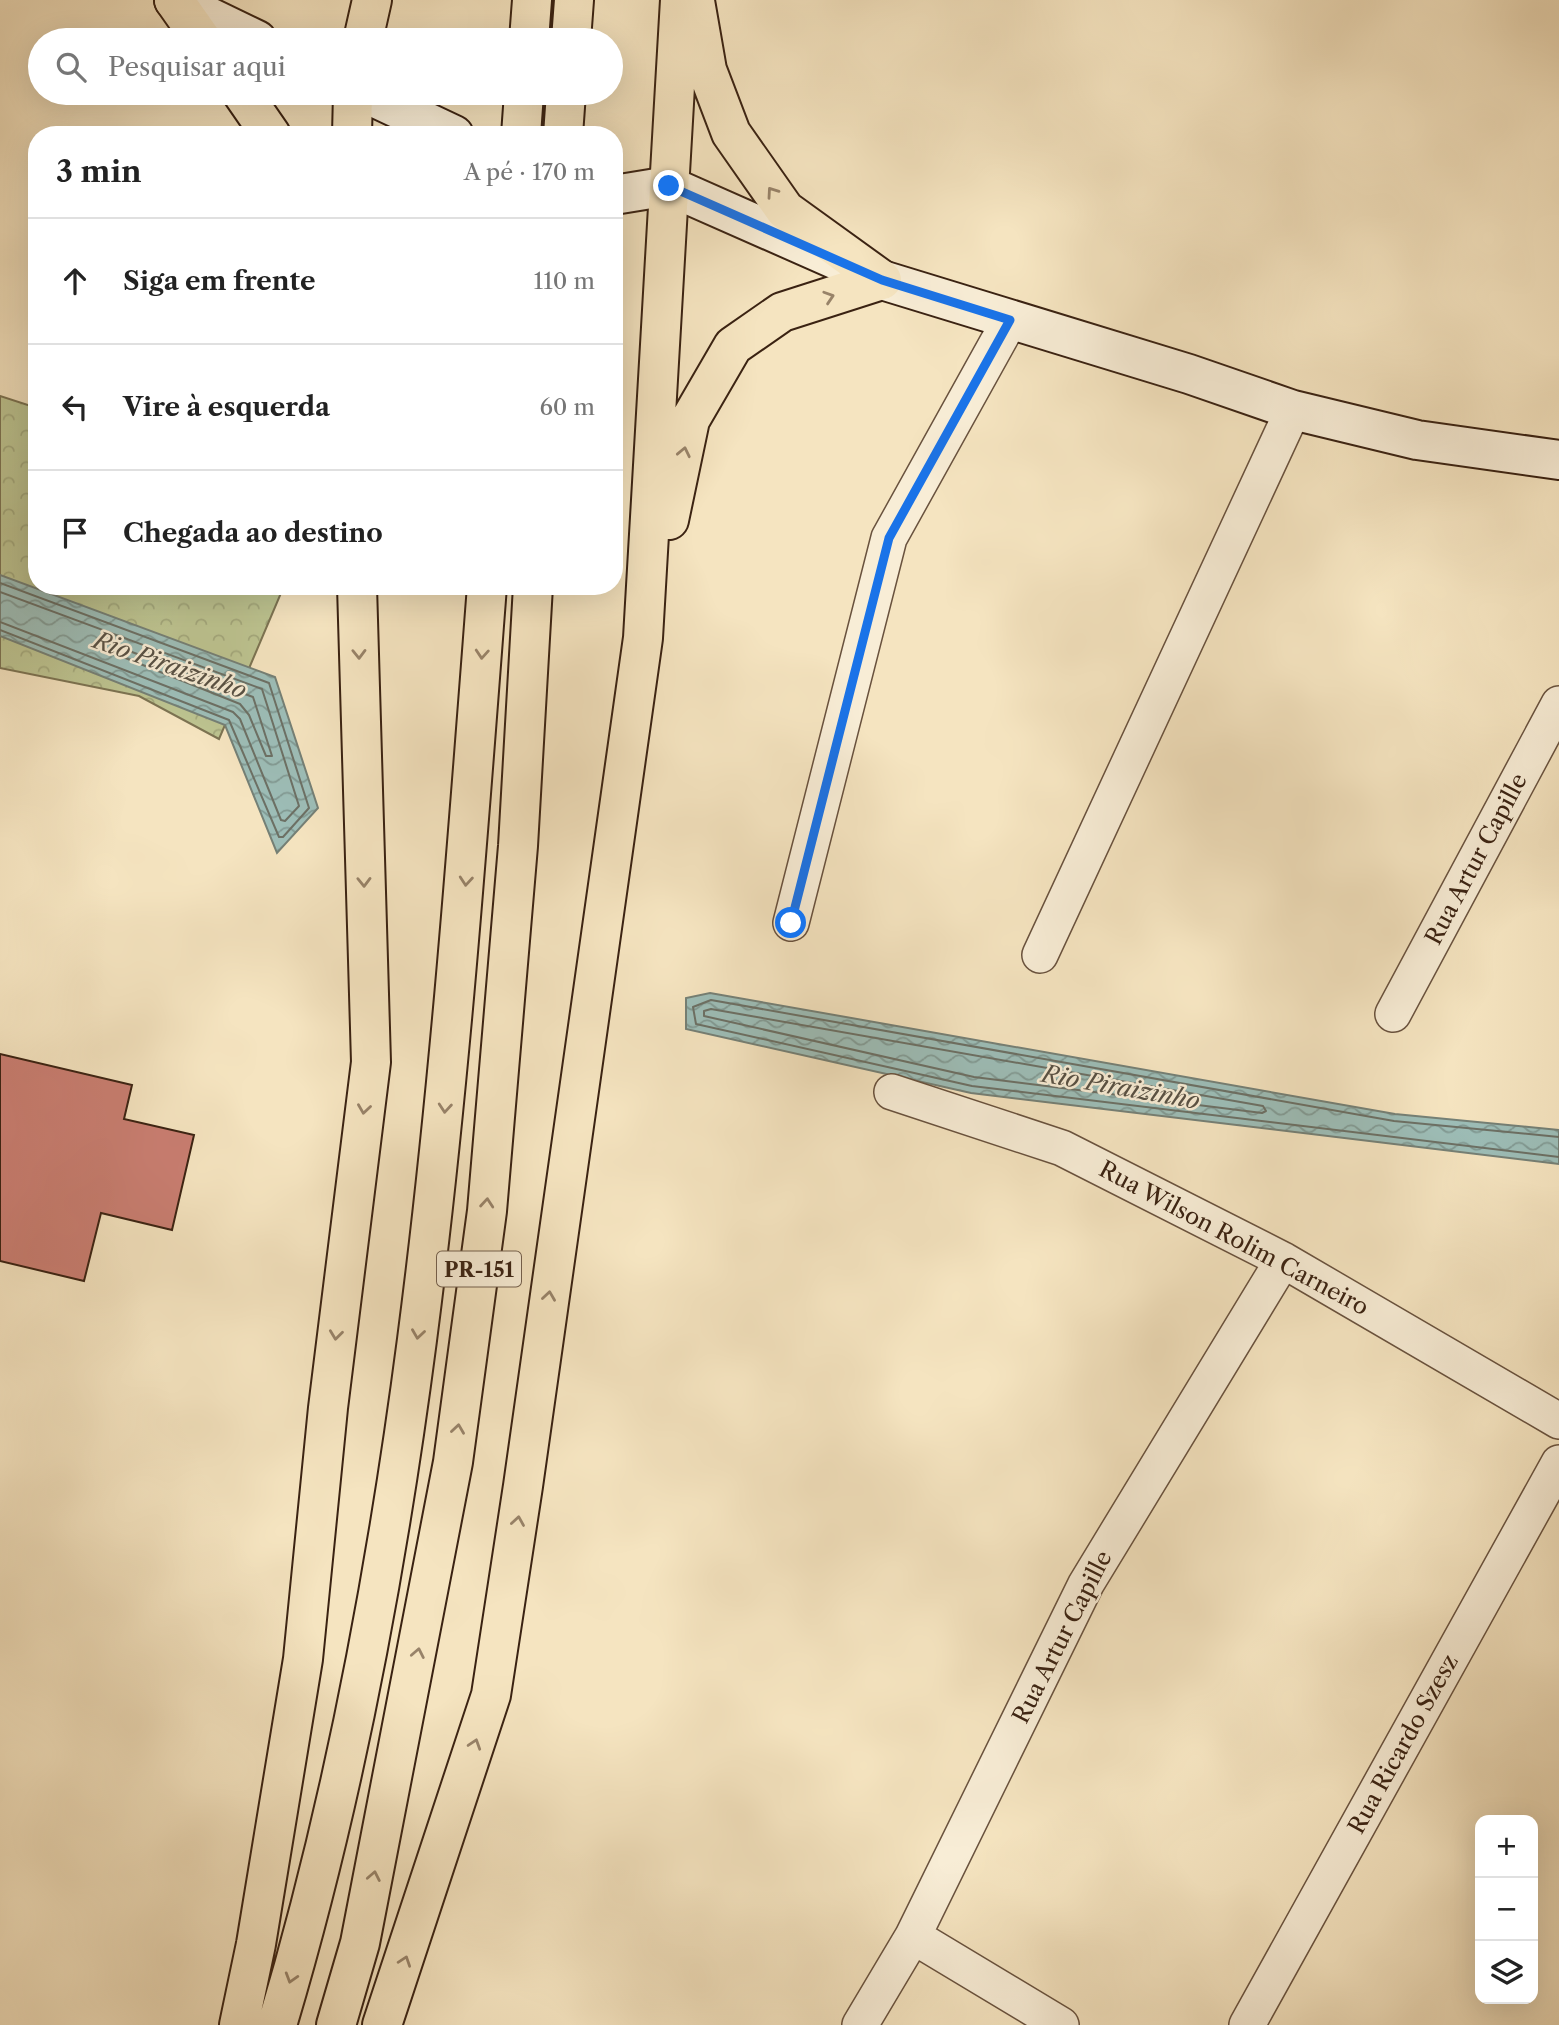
<!DOCTYPE html>
<html lang="pt">
<head>
<meta charset="utf-8">
<style>
  :root { --surface:#fff; --page:#f6f6f6; --text:#222; --muted:#767676; --line:#e0e0e0 }
  body { margin:0; font-family:"Libre Caslon Text",serif; background:var(--page); color:var(--text) }
  .controls { position:absolute; right:21px; bottom:21px; display:grid; overflow:hidden; border-radius:14px; box-shadow:0 7px 28px #0002 }
  .controls button { width:63px; height:63px; display:grid; place-items:center; padding:0; border:0; border-bottom:2px solid var(--line); background:var(--surface); color:var(--text); font:35px sans-serif }
  .stop { position:absolute; width:21px; height:21px; margin:-16px; border:5px solid #1a73e8; border-radius:50%; background:#fff }
  .stop.end { background:#1a73e8; border-color:#fff; box-shadow:0 2px 7px #0008 }
  .list { margin:0; padding:0; list-style:none }
  h2 { display:flex; justify-content:space-between; align-items:center; height:91px; margin:0; padding:0 28px; font-size:30px }
  h2 small { font-size:23px; font-weight:400; color:var(--muted) }
  .list li { display:grid; grid-template-columns:46px 1fr auto; gap:21px; align-items:center; box-sizing:border-box; height:126px; padding:0 28px; border-top:2px solid var(--line) }
  .list b { display:block; font-size:26px; white-space:nowrap }
  .list em { font-size:23px; font-style:normal; color:var(--muted) }
  .icon { flex:none; width:38px; height:38px; fill:none; stroke:currentColor; stroke-width:2; stroke-linecap:round; stroke-linejoin:round }
  .map { position:relative; flex:none; width:1559px; height:2025px; overflow:hidden }
  .search { position:absolute; background:var(--surface); box-shadow:0 7px 28px #0002; left:28px; top:28px; width:595px; height:77px; display:flex; align-items:center; gap:18px; box-sizing:border-box; padding:0 24px; border-radius:38px; color:var(--muted); font-size:26px }
  .panel { position:absolute; background:var(--surface); box-shadow:0 7px 28px #0002; left:28px; top:126px; width:595px; height:469px; border-radius:28px }
  .map>svg:first-child { display:block }
  .forest { fill:url(#forest-crowns); stroke:#7c7352; stroke-width:2 }
  .water { fill:url(#water-waves); stroke:#758076; stroke-width:2 }
  .lines { fill:none; stroke-linecap:round; stroke-linejoin:round }
  .shore { stroke:#6c7065; stroke-width:2 }
  .building { fill:#ca7e72; stroke:#3a2212; stroke-width:2 }
  .street-casing { stroke:#69523e; stroke-width:38 }
  .secondary-casing { stroke:#3a2212; stroke-width:42 }
  .highway-casing { stroke:#3a2212; stroke-width:42 }
  .street { stroke:#f8edd6; stroke-width:35 }
  .secondary { stroke:#f8edd6; stroke-width:38 }
  .highway { stroke:#f5e4c0; stroke-width:38 }
  .oneway { stroke:#988369 }
  .route { stroke:#1a73e8; stroke-width:9 }
  .labels { text-anchor:middle; dominant-baseline:central; stroke-width:5; stroke-linejoin:round; paint-order:stroke }
  .shield { fill:#f8edd6; stroke:#735f4d; stroke-width:2 }
  .shield-label { font-size:21px; font-weight:bold; fill:#3a2212 }
  .street-label { font-size:23px; fill:#3a2212; stroke:#f8edd6 }
  .water-label { font-size:24px; font-style:italic; fill:#585144; stroke:#f8edd6 }
</style>
</head>
<body>
<div class="map">
<svg width="1559" height="2025" viewBox="0 0 1559 2025">
  <defs>
    <pattern id="forest-crowns" width="20" height="18" patternUnits="userSpaceOnUse" patternTransform="scale(1.75)"><rect width="20" height="18" fill="#bdc491"/><path d="M2 6a3 3 0 1 1 6 0M12 15a3 3 0 1 1 6 0" fill="none" stroke="#a3a87c"/></pattern>
    <pattern id="water-waves" width="16" height="10" patternUnits="userSpaceOnUse" patternTransform="scale(1.75)"><rect width="16" height="10" fill="#9dbeb8"/><path d="M0 5q4-4 8 0t8 0" fill="none" stroke="#819a94"/></pattern>
  </defs>
  <rect width="100%" height="100%" fill="#f5e4c0"/>
  <filter id="stains"><feTurbulence type="fractalNoise" baseFrequency=".00286" numOctaves="4"/><feColorMatrix values="0 0 0 0 .2 0 0 0 0 .09 0 0 0 0 .02 0 0 0 .5 -.17"/></filter>
  <radialGradient id="worn" r=".72"><stop offset=".6" stop-color="#630" stop-opacity="0"/><stop offset="1" stop-color="#630" stop-opacity=".3"/></radialGradient>
  <path class="forest" d="M0,396L37,408V586H284L219,739L139,696L0,668Z"/>
  <path class="water" d="M0,575L275,677L318,808L277,853L225,725L0,636Z
    M710,993L1395,1114L1559,1130V1164L971,1093L686,1029V998Z"/>
  <g class="lines">
    <path class="shore" d="M0,583L269,683L309,808L283,837H279L229,720L0,630
      M0,592L262,689L299,806L285,821L281,820L240,719L233,712L0,622
      M105,642L253,697L272,756H266L249,715L240,704L103,649L101,645Z
      M711,1009L1263,1106L1266,1111L1262,1113L974,1077L704,1016V1011Z
      M1559,1137L1394,1121L711,1000L693,1007L696,1024L972,1086L1559,1157"/>
  </g>
  <path class="building" d="M0,1054L132,1085L124,1119L194,1135L172,1230L101,1213L84,1281L0,1261Z"/>
  <g class="lines">
    <defs>
      <path id="street" d="M791,923L889,538L1010,320
        M1040,955L1293,410
        M1393,1014L1559,704
        M892,1092L1062,1148L1283,1260L1559,1421
        M913,1936L1061,2025
        M860,2025L913,1936L1086,1584L1283,1260
        M1247,2025L1559,1463"/>
      <path id="secondary" d="M174,0L257,40
        M365,93L454,135
        M614,195L669,186L882,280L1189,374L1293,410L1417,440L1559,460"/>
      <path id="highway" d="M174,0L202,40
        M695,1L707,70L731,133L785,210L882,280
        M363,40L372,0
        M529,40L532,0
        M571,40L574,0
        M242,93L271,135
        M352,135L353,93
        M521,135L524,93
        M563,135L566,93
        M669,520L690,420L733,346L782,312L882,280
        M239,2025L256,1944L303,1659L328,1408L371,1062L357,586
        M277,2025C417,1558 450,1069 487,586
        M336,2025L360,1943L453,1462L487,1211L518,846L533,586
        M382,2025L491,1695L523,1486L643,638L680,0"/>
    </defs>
    <use href="#street" class="street-casing"/>
    <use href="#secondary" class="secondary-casing"/>
    <use href="#highway" class="highway-casing"/>
    <use href="#street" class="street"/>
    <use href="#secondary" class="secondary"/>
    <use href="#highway" class="highway"/>
  </g>
  <defs><path id="oneway-chevron" d="M-2-3.5L2.5 0L-2 3.5" fill="none" stroke-width="1.6" stroke-linecap="round" stroke-linejoin="round" transform="scale(1.75)"/></defs>
  <g class="oneway">
    <use href="#oneway-chevron" transform="translate(772 192) rotate(-125)"/>
    <use href="#oneway-chevron" transform="translate(829 297) rotate(-18)"/>
    <use href="#oneway-chevron" transform="translate(684 452) rotate(-78)"/>
    <use href="#oneway-chevron" transform="translate(359 654) rotate(89)"/>
    <use href="#oneway-chevron" transform="translate(482 654) rotate(94)"/>
    <use href="#oneway-chevron" transform="translate(466 881) rotate(95)"/>
    <use href="#oneway-chevron" transform="translate(364 882) rotate(89)"/>
    <use href="#oneway-chevron" transform="translate(445 1108) rotate(95)"/>
    <use href="#oneway-chevron" transform="translate(364 1109) rotate(98)"/>
    <use href="#oneway-chevron" transform="translate(487 1203) rotate(-85)"/>
    <use href="#oneway-chevron" transform="translate(549 1296) rotate(-82)"/>
    <use href="#oneway-chevron" transform="translate(418 1334) rotate(98)"/>
    <use href="#oneway-chevron" transform="translate(336 1335) rotate(97)"/>
    <use href="#oneway-chevron" transform="translate(458 1429) rotate(-82)"/>
    <use href="#oneway-chevron" transform="translate(518 1521) rotate(-81)"/>
    <use href="#oneway-chevron" transform="translate(418 1653) rotate(-79)"/>
    <use href="#oneway-chevron" transform="translate(475 1744) rotate(-72)"/>
    <use href="#oneway-chevron" transform="translate(374 1876) rotate(-79)"/>
    <use href="#oneway-chevron" transform="translate(405 1961) rotate(-71)"/>
    <use href="#oneway-chevron" transform="translate(291 1978) rotate(107)"/>
  </g>
  <g class="lines">
    <path class="route" d="M669,186L882,280L1010,320L889,538L791,923"/>
  </g>
  <g class="labels">
    <rect class="shield" x="437" y="1251.5" width="84" height="35" rx="5"/>
    <g class="shield-label">
      <text x="479" y="1269">PR-151</text>
    </g>
    <g class="street-label">
      <text transform="translate(1476 859) rotate(-62)">Rua Artur Capille</text>
      <text transform="translate(1234 1238) rotate(28)">Rua Wilson Rolim Carneiro</text>
      <text transform="translate(1062 1637) rotate(-63)">Rua Artur Capille</text>
      <text transform="translate(1403 1744) rotate(-61)">Rua Ricardo Szesz</text>
    </g>
    <g class="water-label">
      <text transform="translate(170 665) rotate(19)">Rio Piraizinho</text>
      <text transform="translate(1121 1087) rotate(10)">Rio Piraizinho</text>
    </g>
  </g>
  <rect width="100%" height="100%" filter="url(#stains)"/>
  <rect width="100%" height="100%" fill="url(#worn)"/>
</svg>
<div class="controls">
<button>+</button>
<button>−</button>
<button><svg class="icon" aria-label="layers" viewBox="0 0 24 24"><path d="M12 4l9 5-9 5-9-5zM3 14l9 5 9-5"/></svg></button>
</div>
<div class="stop" style="left:791px;top:923px"></div>
<div class="stop end" style="left:669px;top:186px"></div>
<div class="search"><svg class="icon" aria-label="search" viewBox="0 0 24 24"><circle cx="10" cy="10" r="6"/><path d="M15 15l6 6"/></svg>Pesquisar aqui</div>
<section class="panel">
<h2>3 min<small>A pé · 170 m</small></h2>
<ul class="list">
<li><svg class="icon" aria-label="ahead" viewBox="0 0 24 24"><path d="M12 20V5M6 11l6-6 6 6"/></svg><div><b>Siga em frente</b></div><em>110 m</em></li>
<li><svg class="icon" aria-label="left" viewBox="0 0 24 24"><path d="M17 20v-9H6M10 6l-5 5 5 5"/></svg><div><b>Vire à esquerda</b></div><em>60 m</em></li>
<li><svg class="icon" aria-label="arrive" viewBox="0 0 24 24"><path d="M6 21V4h12l-3 4 3 4H6"/></svg><div><b>Chegada ao destino</b></div></li>
</ul>
</section>
</div>
</body>
</html>
